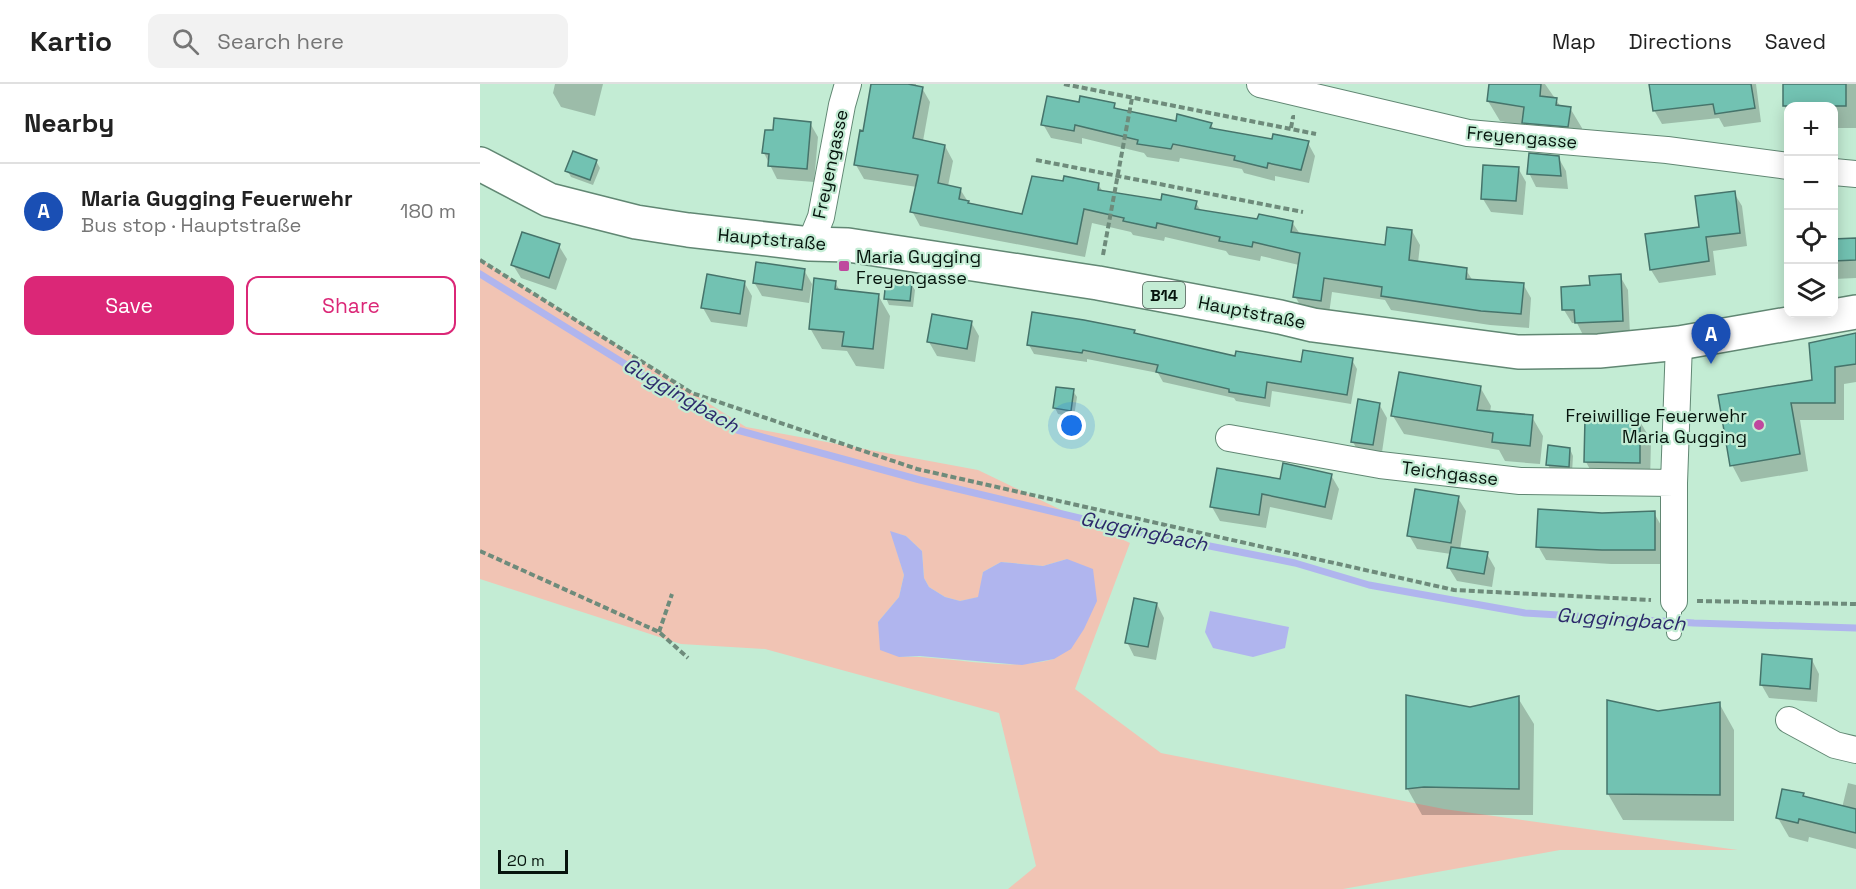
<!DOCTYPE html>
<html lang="en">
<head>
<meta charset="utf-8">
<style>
  :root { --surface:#fff; --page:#f2f2f2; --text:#222; --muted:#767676; --line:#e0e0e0; --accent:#db2777 }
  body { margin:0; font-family:"Space Grotesk",sans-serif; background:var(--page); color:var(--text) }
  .controls { position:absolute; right:18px; top:18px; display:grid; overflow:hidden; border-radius:12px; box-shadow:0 3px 15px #0003 }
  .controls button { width:54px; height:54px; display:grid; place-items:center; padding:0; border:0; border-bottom:2px solid var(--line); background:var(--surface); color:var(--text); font:30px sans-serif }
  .scale { position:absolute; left:18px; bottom:15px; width:70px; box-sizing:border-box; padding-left:6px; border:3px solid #06140d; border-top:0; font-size:16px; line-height:21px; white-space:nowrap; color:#06140d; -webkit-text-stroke:4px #c3ecd4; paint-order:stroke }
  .you { position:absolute; left:592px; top:342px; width:21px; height:21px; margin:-15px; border:4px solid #fff; border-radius:50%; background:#1a73e8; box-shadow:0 0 0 9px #1a73e833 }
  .badge { display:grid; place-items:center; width:39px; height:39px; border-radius:50%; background:var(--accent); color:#fff; font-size:20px; font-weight:700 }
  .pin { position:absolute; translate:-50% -50px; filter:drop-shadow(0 2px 3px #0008) }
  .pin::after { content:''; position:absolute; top:32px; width:21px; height:18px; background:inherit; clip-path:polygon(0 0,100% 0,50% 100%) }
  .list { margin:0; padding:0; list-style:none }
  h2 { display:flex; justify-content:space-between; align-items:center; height:78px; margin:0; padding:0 24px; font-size:26px }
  h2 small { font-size:20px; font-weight:400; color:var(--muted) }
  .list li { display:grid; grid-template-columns:39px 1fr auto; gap:18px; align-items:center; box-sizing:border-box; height:96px; padding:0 24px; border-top:2px solid var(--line) }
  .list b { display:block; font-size:22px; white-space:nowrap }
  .list p { margin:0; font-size:20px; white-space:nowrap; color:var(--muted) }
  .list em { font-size:20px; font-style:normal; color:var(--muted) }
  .actions { display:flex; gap:12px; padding:18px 24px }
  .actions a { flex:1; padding:14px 0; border:2px solid var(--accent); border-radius:12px; text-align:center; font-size:21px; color:var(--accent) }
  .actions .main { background:var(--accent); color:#fff }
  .icon { flex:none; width:33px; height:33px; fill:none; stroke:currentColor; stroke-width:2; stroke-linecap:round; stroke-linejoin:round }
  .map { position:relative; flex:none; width:1376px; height:805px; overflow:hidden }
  header { display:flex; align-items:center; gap:36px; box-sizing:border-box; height:84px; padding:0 30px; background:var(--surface); border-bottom:2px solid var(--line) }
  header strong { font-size:28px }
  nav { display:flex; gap:33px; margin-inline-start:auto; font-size:21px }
  .search { width:420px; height:54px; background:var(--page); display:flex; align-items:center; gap:15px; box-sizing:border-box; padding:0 21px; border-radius:12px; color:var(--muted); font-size:22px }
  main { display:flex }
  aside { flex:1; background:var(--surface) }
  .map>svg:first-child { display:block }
  .green { fill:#f1c4b4; fill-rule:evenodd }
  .water { fill:#b0b5ee }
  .shadow { fill:#0003 }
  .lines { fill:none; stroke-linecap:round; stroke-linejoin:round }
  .stream { stroke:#b0b5ee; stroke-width:7 }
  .building { fill:#72c2b2; stroke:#46746b; stroke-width:1.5 }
  .lane-casing { stroke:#618773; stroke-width:16 }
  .street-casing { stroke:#618773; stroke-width:28 }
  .primary-casing { stroke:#618773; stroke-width:36 }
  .path { stroke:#6e8b7b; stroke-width:4; stroke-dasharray:6 3; stroke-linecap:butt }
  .lane { stroke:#fff; stroke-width:14 }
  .street { stroke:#fff; stroke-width:26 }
  .primary { stroke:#fff; stroke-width:33 }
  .poi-dot { fill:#bf489e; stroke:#c3ecd4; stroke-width:2 }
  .labels { text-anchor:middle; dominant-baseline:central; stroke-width:4.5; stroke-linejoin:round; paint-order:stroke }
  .shield { fill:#c3ecd4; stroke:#3f5549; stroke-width:1.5 }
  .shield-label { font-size:16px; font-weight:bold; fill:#06140d }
  .street-label { font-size:18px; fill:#06140d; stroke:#c3ecd4 }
  .poi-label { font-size:18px; fill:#06140d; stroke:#c3ecd4; text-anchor:start }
  .water-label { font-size:20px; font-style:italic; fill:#2c296b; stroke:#c3ecd4 }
</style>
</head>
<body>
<header>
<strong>Kartio</strong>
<div class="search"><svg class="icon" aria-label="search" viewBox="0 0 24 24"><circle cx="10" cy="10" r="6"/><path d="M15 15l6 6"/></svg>Search here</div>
<nav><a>Map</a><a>Directions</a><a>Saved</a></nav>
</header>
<main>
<aside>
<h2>Nearby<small></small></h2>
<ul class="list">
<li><span class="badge" style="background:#1a4fb4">A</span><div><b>Maria Gugging Feuerwehr</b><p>Bus stop · Hauptstraße</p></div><em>180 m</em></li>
</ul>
<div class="actions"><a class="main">Save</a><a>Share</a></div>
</aside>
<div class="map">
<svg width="1376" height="805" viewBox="0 0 1376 805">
  <rect width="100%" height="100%" fill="#c3ecd4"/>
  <path class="green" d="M0,175L266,343L498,386L650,459L595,605L681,669L964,725L1258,766H1080L863,805H528L556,782L519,629L285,565L201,560L0,495ZM411,448L426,452L442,467L444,494L449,503L465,513L480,517L499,513L503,488L521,478L563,482L587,475L574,575C525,589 469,571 419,573L398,538L419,513L424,491Z"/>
  <path class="water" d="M410,447L426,452L442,467L444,494L449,503L465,513L480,517L498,513L503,488L521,478L563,482L587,475L613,485L617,517L604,545L591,565L574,575L542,581L440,572L419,573L400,566L398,538L419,513L424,491Z
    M730,527L809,543L805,564L773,573L733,564L725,548Z"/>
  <path class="shadow" d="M75,0H123L115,32L81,23L73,9Z
    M393,0H436V3L442,4L450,18L443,57L465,62L473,77L468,102L480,105L490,121L544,132L585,99L618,100L623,108L682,118L716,119L721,127L779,137L812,138L820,150L906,162L932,147L940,161L938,179L986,186L993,197L1043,200L1051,214L1049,244L1010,241L911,226L905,216L852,208L849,230L823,227L815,212L819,181L781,172L780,177L749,171L746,167L685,153L684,157L653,151L651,148L612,139L605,173L440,142L432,127L437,103L384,95L376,81Z
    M1011,0H1065L1081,23L1090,24L1102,44L1099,62L1046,42L1020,37L1008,17Z
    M1171,0H1276L1281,38L1244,43L1239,34L1182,40L1174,26Z
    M1305,0H1376V44H1354V22H1308V32L1305,25Z
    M600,20L634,21L637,26L697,39L731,40L734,46L794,57L828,59L835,72L829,99L795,92V97L764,89L762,85L700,74L699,78L667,73L664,69L602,54V60L571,54L563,40Z
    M330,39L338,53L334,98L297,95L284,69L294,48Z
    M1078,73L1086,87L1088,105L1056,103L1049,89Z
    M116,77L120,84L113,101L91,93L87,86Z
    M1038,84L1046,98L1043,131L1011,128L1003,115Z
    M1254,109L1262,122L1267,162L1233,167L1236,191L1179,199L1171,186L1221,144Z
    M1354,156H1376V194L1354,195Z
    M79,162L87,175L76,206L41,194L33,181Z
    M324,186L332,200L329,219L282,212L274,198Z
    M1140,192L1148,206L1150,251L1104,253L1097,239H1092L1084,226L1111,202Z
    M264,198L272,212L267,243L231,238L223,224Z
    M355,198L360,207L398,211L410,232L404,285L376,282L367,267L342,265L330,244Z
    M431,200L435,206L433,223L409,221L406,214Z
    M491,238L499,252L495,278L457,272L449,258Z
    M654,247L656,251L756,274L822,280L872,276L877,285L871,320L792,307L790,323L756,317L754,314L683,298L678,289L607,275V278L554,270L549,261Z
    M1376,251V298L1364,300V336H1320L1328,387L1261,398L1252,381L1240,312L1333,298Z
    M1000,303L1011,322L1010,328L1052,333L1063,352L1060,380L1025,377L1019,366L924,350L913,332Z
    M593,307L597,313L594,333L578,330L575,324Z
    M899,320L907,334L901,375L880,371L873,358Z
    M1159,336L1171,356L1170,399L1117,398L1106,378Z
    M1090,365L1093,372L1092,389L1071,387L1068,381Z
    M851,391L859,405L852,436L790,423L786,444L740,437L732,423L801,397Z
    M978,414L986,427L980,466L1007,470L1015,484L1012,503L977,497L969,484L971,470L937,465L929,451Z
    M1174,429L1182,443V480H1131L1066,476L1058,462L1122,430Z
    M677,520L684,534L676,576L654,572L647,558Z
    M1332,576L1339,590L1337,618L1289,614L1281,600Z
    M1038,614L1054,640L1053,731H942L927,704L990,625Z
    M1239,619L1254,646V737L1143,736L1128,710L1178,628Z
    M1368,699L1376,701V765L1329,753L1328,758L1309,753L1298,734L1323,710L1326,714L1362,724Z"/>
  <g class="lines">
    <path class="stream" d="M0,190L166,293L257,346L440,396L654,447L815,479L889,501L1045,529L1214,539L1376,544"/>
  </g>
  <path class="building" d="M391,0H428L443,3L433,54L465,61L458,99L481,104L479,115L489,117L488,119L542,130L552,92L583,97L584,92L619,99L618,106L681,116L682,110L717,117L715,125L777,135L779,130L813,137L811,148L905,161L907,143L932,146L929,176L987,184L986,195L1044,199L1041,230L1001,227L901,212L902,203L844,194L841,217L813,213L820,169L773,158L772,163L739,157L740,153L677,139L676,144L643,137L644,134L604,125L597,160L430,128L438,91L374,81L380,46L383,47Z
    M1009,0H1061L1060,12L1077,14L1076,21L1091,23L1088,43L1042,39L1044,23L1007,17Z
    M1169,0H1271L1275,24L1235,30L1233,20L1173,27Z
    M1303,0H1366V22H1303Z
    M567,12L599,18L600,12L635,19L634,24L696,37L697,30L732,39L730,44L792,55L793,50L829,57L821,86L788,79L787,84L754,76L755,72L693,60L691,65L657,60L658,56L595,41L594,47L561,41Z
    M294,34L331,38L327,85L288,82L289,70L282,69L285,46H293Z
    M93,67L117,76L110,96L85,87Z
    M1049,69L1079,72L1081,92L1047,90Z
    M1003,81L1039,83L1036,117L1001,115Z
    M1255,107L1260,149L1226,153L1229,177L1170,186L1165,150L1219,143L1215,112Z
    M42,148L80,160L69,194L31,181Z
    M1376,154V176L1353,177V155Z
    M276,178L325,185L322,206L273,199Z
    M227,190L265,197L260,230L221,224Z
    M1141,190L1143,237L1095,239L1094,226H1082L1081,203L1110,201L1109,192Z
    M334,194L356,197L355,205L399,210L393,265L362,262L364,248L329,245Z
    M406,196L432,198L430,217L404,215Z
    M552,228L604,236L655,246L654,249L755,272L756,267L821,278L823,266L873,274L867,311L787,298L785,314L749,308V305L676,288L678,281L603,266L602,269L547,261Z
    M452,230L492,237L487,265L447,258Z
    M1376,249V280L1355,283V319H1311L1320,370L1250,382L1238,311L1332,296L1329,259Z
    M919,288L1001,302L997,326L1053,331L1050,362L1012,358L1013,349L911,332Z
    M576,303L594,305L591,327L573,324Z
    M878,315L900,319L893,361L871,358Z
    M1105,334L1160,335V379L1104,378Z
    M1068,361L1090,364L1089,383L1066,381Z
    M803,379L852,390L845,423L782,410L779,431L730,423L737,384L800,395Z
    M935,405L979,412L971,459L927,452Z
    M1058,425L1122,429L1175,427V466H1122L1056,463Z
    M971,463L1008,468L1004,490L967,484Z
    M654,514L677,519L668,563L645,559Z
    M1282,570L1332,575L1330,605L1280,601Z
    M926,611L990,623L1039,612V705L944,703L926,705Z
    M1127,616L1178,627L1240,618V711L1127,710Z
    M1302,705L1324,709L1323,712L1376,725V749L1319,735L1318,739L1296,734Z"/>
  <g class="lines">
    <defs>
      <path id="lane" d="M1194,517V549"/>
      <path id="street" d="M780,0L988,49L1187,66L1308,82
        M1354,88L1376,90
        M330,160L341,133L362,21L368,0
        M749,354L900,381L1040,397L1194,399
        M1194,517V399L1199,259
        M1309,636L1355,661L1376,666"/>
      <path id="primary" d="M0,80L69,116L156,138L208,146L330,160L368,161L618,199L800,233L833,241L1038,268L1119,267L1199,259L1376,228"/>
    </defs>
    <use href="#lane" class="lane-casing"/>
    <use href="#street" class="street-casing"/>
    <use href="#primary" class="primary-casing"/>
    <path class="path" d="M584,0L836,50
      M811,44L813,33H815
      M556,76L823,128
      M623,171L652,14
      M0,176L212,309L437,385L974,506L1171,516
      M0,467L179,548L208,574
      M1217,517L1376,520
      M179,548L192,510"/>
    <use href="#lane" class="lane"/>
    <use href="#street" class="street"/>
    <use href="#primary" class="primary"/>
  </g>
  <g class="poi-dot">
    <rect x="358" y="176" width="12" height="12" rx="3"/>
    <circle cx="1279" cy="341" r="6"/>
  </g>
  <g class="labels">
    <rect class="shield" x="663" y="198" width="42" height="26" rx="4.5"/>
    <g class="shield-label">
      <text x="684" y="211">B14</text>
    </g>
    <g class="street-label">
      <text transform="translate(1042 53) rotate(5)">Freyengasse</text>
      <text transform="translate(350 80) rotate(-78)">Freyengasse</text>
      <text transform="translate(292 155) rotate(5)">Hauptstraße</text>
      <text transform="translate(772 228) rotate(11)">Hauptstraße</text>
      <text transform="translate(970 389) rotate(7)">Teichgasse</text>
    </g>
    <g class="poi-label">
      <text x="376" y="172">Maria Gugging<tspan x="376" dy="21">Freyengasse</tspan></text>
      <text x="1267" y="331" text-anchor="end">Freiwillige Feuerwehr<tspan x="1267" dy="21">Maria Gugging</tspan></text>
    </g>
    <g class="water-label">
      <text transform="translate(201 311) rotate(30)">Guggingbach</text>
      <text transform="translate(664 447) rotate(12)">Guggingbach</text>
      <text transform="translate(1141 535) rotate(4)">Guggingbach</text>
    </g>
  </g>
</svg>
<div class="controls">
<button>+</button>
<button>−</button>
<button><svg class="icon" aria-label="locate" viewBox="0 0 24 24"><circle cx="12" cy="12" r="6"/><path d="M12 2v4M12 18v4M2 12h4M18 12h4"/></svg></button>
<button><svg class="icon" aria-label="layers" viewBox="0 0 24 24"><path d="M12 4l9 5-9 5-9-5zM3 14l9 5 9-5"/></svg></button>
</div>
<div class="scale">20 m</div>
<div class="you"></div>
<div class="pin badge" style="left:1231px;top:280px;background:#1a4fb4">A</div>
</div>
</main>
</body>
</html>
